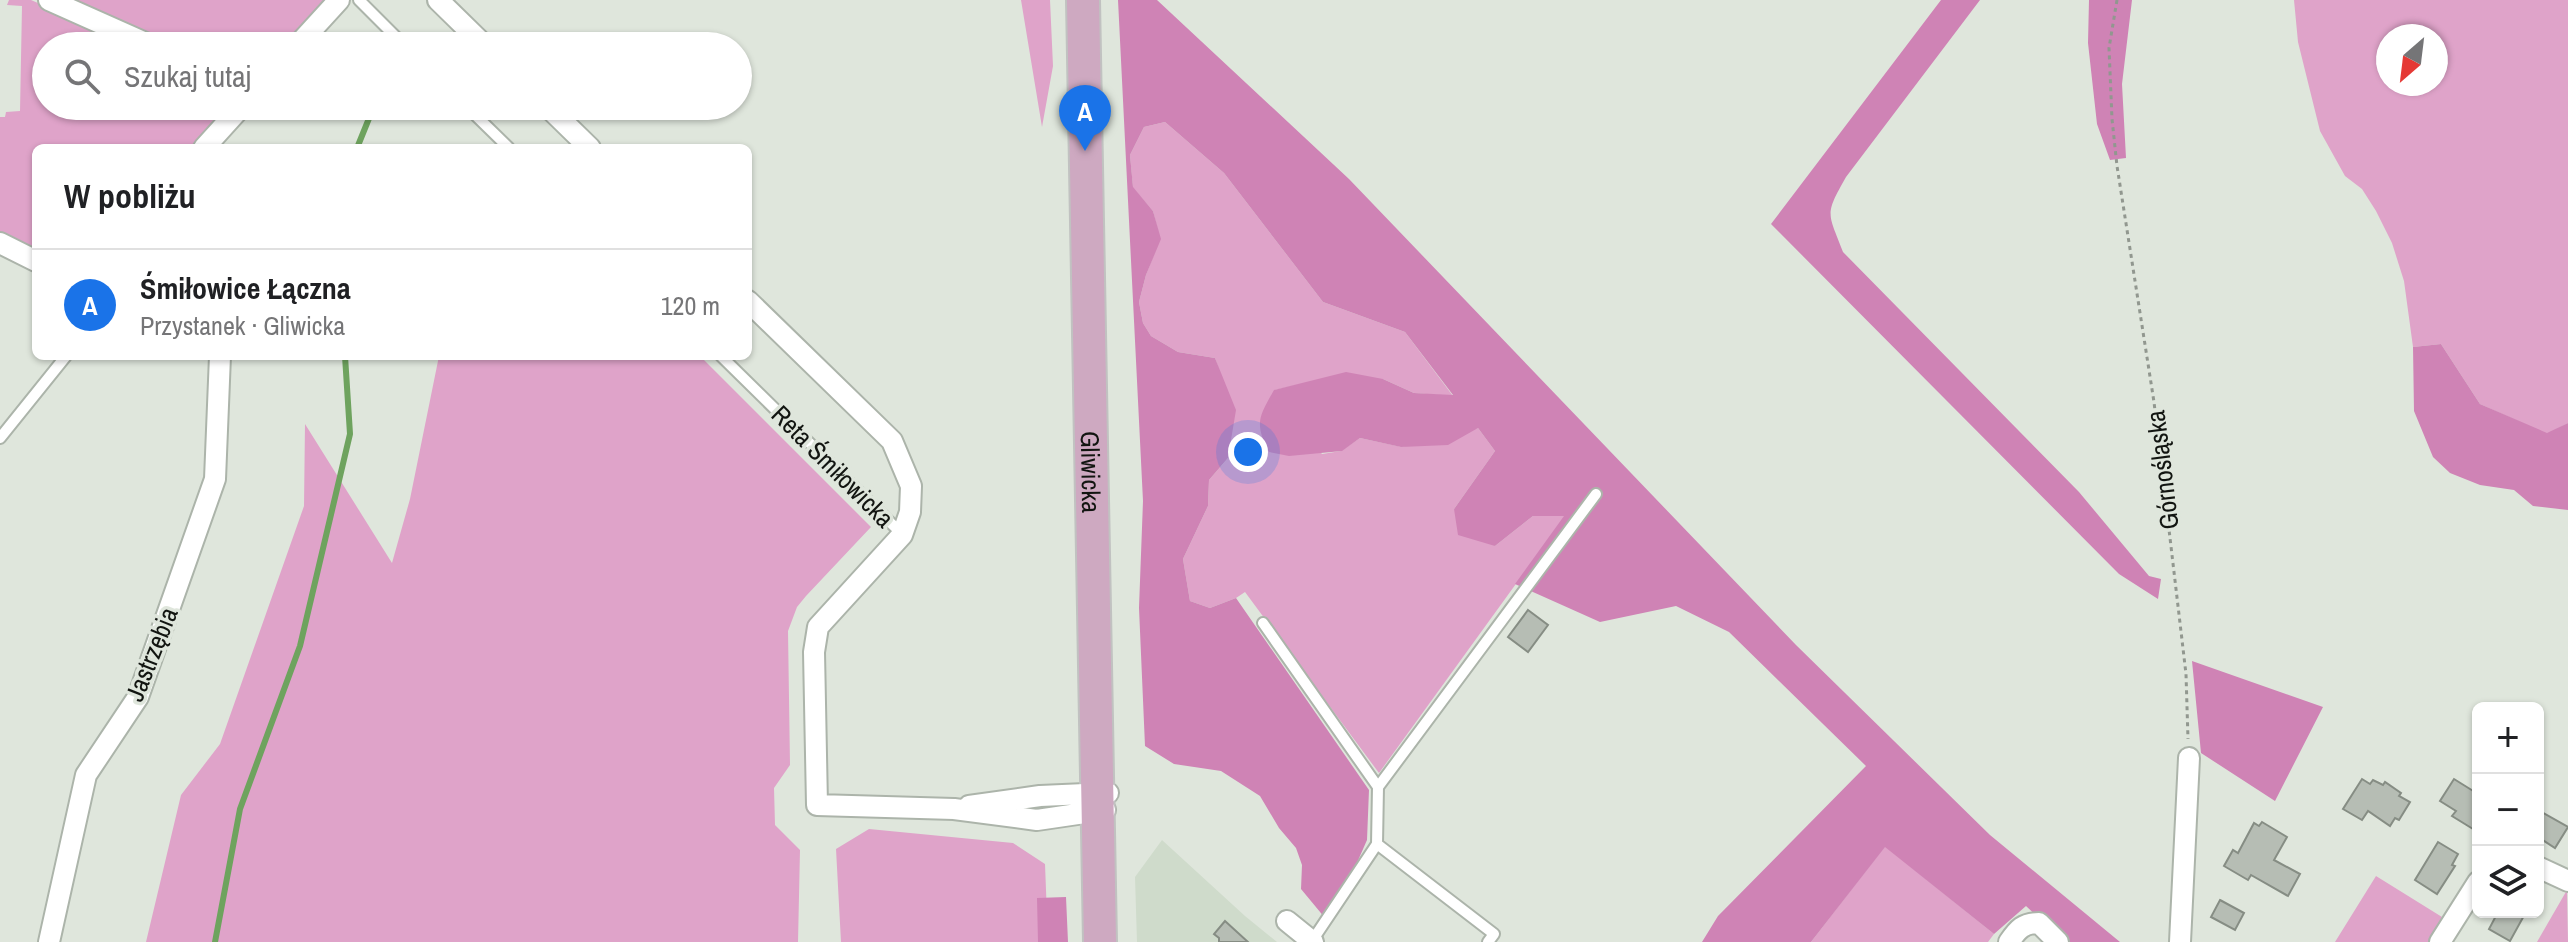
<!DOCTYPE html>
<html lang="pl">
<head>
<meta charset="utf-8">
<style>
  :root { --surface:#fff; --page:#f6f6f6; --text:#202124; --muted:#757577; --line:#e0e0e0; --accent:#1a73e8 }
  body { margin:0; font-family:"Archivo Narrow",sans-serif; background:var(--page); color:var(--text) }
  .controls { position:absolute; right:24px; bottom:24px; display:grid; overflow:hidden; border-radius:12px; box-shadow:0 2px 6px #0004 }
  .controls button { width:72px; height:72px; display:grid; place-items:center; padding:0; border:0; border-bottom:2px solid var(--line); background:var(--surface); color:var(--text); font:40px sans-serif }
  .compass { position:absolute; left:2376px; top:24px; width:72px; height:72px; border-radius:50%; background:var(--surface); box-shadow:0 2px 6px #0004; rotate:208deg }
  .you { position:absolute; left:1248px; top:452px; width:28px; height:28px; margin:-20px; border:6px solid #fff; border-radius:50%; background:#1a73e8; box-shadow:0 0 0 12px #1a73e833 }
  .badge { display:grid; place-items:center; width:52px; height:52px; border-radius:50%; background:var(--accent); color:#fff; font-size:26px; font-weight:700 }
  .pin { position:absolute; translate:-50% -66px; filter:drop-shadow(0 2px 4px #0008) }
  .pin::after { content:''; position:absolute; top:42px; width:28px; height:24px; background:inherit; clip-path:polygon(0 0,100% 0,50% 100%) }
  .list { margin:0; padding:0; list-style:none }
  h2 { display:flex; justify-content:space-between; align-items:center; height:104px; margin:0; padding:0 32px; font-size:34px }
  h2 small { font-size:26px; font-weight:400; color:var(--muted) }
  .list li { display:grid; grid-template-columns:52px 1fr auto; gap:24px; align-items:center; box-sizing:border-box; height:112px; padding:0 32px; border-top:2px solid var(--line) }
  .list b { display:block; font-size:30px; white-space:nowrap }
  .list p { margin:0; font-size:26px; white-space:nowrap; color:var(--muted) }
  .list em { font-size:26px; font-style:normal; color:var(--muted) }
  .icon { flex:none; width:44px; height:44px; fill:none; stroke:currentColor; stroke-width:2; stroke-linecap:round; stroke-linejoin:round }
  .map { position:relative; flex:none; width:2568px; height:942px; overflow:hidden }
  .search { position:absolute; background:var(--surface); box-shadow:0 2px 6px #0004; left:32px; top:32px; width:720px; height:88px; display:flex; align-items:center; gap:20px; box-sizing:border-box; padding:0 28px; border-radius:44px; color:var(--muted); font-size:30px }
  .panel { position:absolute; background:var(--surface); box-shadow:0 2px 6px #0004; left:32px; top:144px; width:720px; height:216px; border-radius:12px }
  .map>svg:first-child { display:block }
  .built { fill:#cfdbcb }
  .green { fill:#dfa3c9; fill-rule:evenodd }
  .forest { fill:#cf83b5 }
  .lines { fill:none; stroke-linecap:round; stroke-linejoin:round }
  .stream { stroke:#6ea35e; stroke-width:6 }
  .building { fill:#b6bdb4; stroke:#868d84; stroke-width:2 }
  .lane-casing { stroke:#acb4aa; stroke-width:14 }
  .street-casing { stroke:#acb4aa; stroke-width:24 }
  .primary-casing { stroke:#c1c2c1; stroke-width:36 }
  .path { stroke:#91978f; stroke-width:3; stroke-dasharray:4 4; stroke-linecap:butt }
  .lane { stroke:#fff; stroke-width:10 }
  .street { stroke:#fff; stroke-width:20 }
  .primary { stroke:#cea9c1; stroke-width:32 }
  .labels { text-anchor:middle; dominant-baseline:central; stroke-width:7; stroke-linejoin:round; paint-order:stroke }
  .street-label { font-size:26px; fill:#121511; stroke:#dfe6dc }
</style>
</head>
<body>
<div class="map">
<svg width="2568" height="942" viewBox="0 0 2568 942">
  <rect width="100%" height="100%" fill="#dfe6dc"/>
  <path class="built" d="M1162,840L1245,916L1277,942H1137L1135,877Z"/>
  <path class="green" d="M9,0H31L136,46H46V106H222C221,124 204,136 192,148H36V252L0,234V117H5L6,112L20,111L22,6L7,5Z
    M67,0H330L288,46H170Z
    M1021,0H1050L1053,66L1042,127Z
    M2294,0H2568V423L2547,434L2480,404L2441,344L2413,347L2404,281L2392,243L2376,211L2362,189L2345,176L2320,131L2298,42ZM2388,36H2436V84H2388Z
    M1165,122L1224,173L1323,302L1405,332L1453,396L1414,393L1383,379L1310,382L1275,390L1322,454L1341,451L1360,438L1402,447L1478,428L1495,451L1454,509L1495,546L1533,516H1565L1379,773L1245,592L1236,598L1210,608L1190,601L1183,559L1208,506L1209,480L1228,458L1223,381L1215,358L1178,352L1151,336L1143,323L1139,302L1146,275L1160,239L1153,211L1133,188L1130,155L1144,127Z
    M439,356H700L871,527L806,596L797,607L788,631L790,765L774,788L775,825L800,850L798,942H146L181,795L220,744L304,506L305,424L392,563L410,499Z
    M869,829L1013,843L1045,864L1048,942H841L836,849Z
    M1885,846L1994,934L1988,942H1811Z
    M2376,876L2442,917L2429,942H2335Z
    M2567,890L2568,942H2537Z"/>
  <path class="forest" d="M1118,0H1157L1349,179L1796,645L1990,835L2120,942H2064L2026,906L1994,934L1885,847L1811,942H1702L1718,916L1866,766L1729,632L1676,606L1600,622L1515,584L1564,516H1533L1495,546L1458,535L1454,509L1495,451L1478,428L1448,445L1401,447L1360,438L1342,451L1289,456L1269,452C1254,423 1259,417 1274,390L1346,372L1383,379L1414,393L1453,395L1405,332L1323,302L1224,173L1165,122L1144,127L1130,155L1133,187L1153,211L1161,239L1146,275L1139,302L1143,323L1151,336L1178,352L1215,358L1236,410L1228,458L1209,480L1208,506L1183,559L1190,601L1210,608L1236,598L1369,790L1367,840L1330,924L1301,889L1302,865L1296,848L1279,828L1260,796L1221,771L1174,764L1145,746L1139,608L1143,501Z
    M1941,0H1980L1846,177C1824,216 1828,212 1843,252L2079,492L2149,576L2161,579L2158,599L2119,574L1771,224Z
    M2089,0H2132L2122,84L2126,158L2110,160L2097,124L2088,43Z
    M2441,344L2480,404L2547,433L2568,423V510L2533,506L2514,490L2480,485L2450,473L2433,457L2414,411L2413,347Z
    M2192,661L2323,707L2275,801L2201,753Z
    M1066,897L1068,942H1038L1037,898Z"/>
  <g class="lines">
    <path class="stream" d="M357,148L374,106
      M215,942L240,809L300,646L350,434L345,356"/>
  </g>
  <path class="building" d="M1528,610L1548,625L1528,652L1508,637Z
    M2362,779L2370,784L2373,780L2383,785L2385,782L2401,793L2399,796L2410,802L2399,820L2395,818L2390,826L2368,811L2362,820L2343,809Z
    M2454,779L2478,794V822L2473,829L2452,816L2456,811L2440,801Z
    M2538,810L2568,827L2555,848L2538,837Z
    M2262,822L2287,837L2274,860L2300,874L2288,896L2251,875L2248,880L2224,866L2233,850L2238,853L2254,823L2259,826Z
    M2438,842L2458,854L2452,865L2455,866L2437,894L2415,880Z
    M2220,900L2244,913L2235,930L2211,917Z
    M2498,912H2526L2510,941L2489,929Z
    M1225,921L1248,942H1219V938L1214,934Z"/>
  <g class="lines">
    <defs>
      <path id="lane" d="M359,0L405,46
        M466,106L509,148
        M721,356L902,534
        M0,438L66,356
        M1263,623L1378,787L1377,844L1494,934L1488,942
        M1378,787L1596,494
        M1312,941L1377,844"/>
      <path id="street" d="M49,0L152,46
        M438,0L485,46
        M297,46L339,0
        M547,106L590,148
        M204,148L242,106
        M0,243L36,261
        M748,301L892,441L911,486L910,512L902,535L818,627L814,652L817,805L954,809L1037,820L1105,810
        M969,806L1040,796L1108,793
        M2538,867L2568,881
        M1287,921L1313,942
        M49,942L86,775L138,697L215,479L220,356
        M2009,942C2018,929 2023,923 2039,923L2058,942
        M2180,942L2189,758
        M2440,942L2478,882"/>
      <g id="primary">
        <path id="s1" d="M1083,0L1100,942"/>
      </g>
    </defs>
    <use href="#lane" class="lane-casing"/>
    <use href="#street" class="street-casing"/>
    <use href="#primary" class="primary-casing"/>
    <path class="path" d="M2117,0L2109,48L2112,119L2117,166L2154,402L2186,674L2188,739"/>
    <use href="#lane" class="lane"/>
    <use href="#street" class="street"/>
    <use href="#primary" class="primary"/>
  </g>
  <g class="labels">
    <g class="street-label">
      <text transform="translate(833 466) rotate(45)">Reta Śmiłowicka</text>
      <text transform="translate(2162 470) rotate(-97)">Górnośląska</text>
      <text stroke="none"><textPath href="#s1" startOffset="472">Gliwicka</textPath></text>
      <text transform="translate(151 654) rotate(-68)">Jastrzębia</text>
    </g>
  </g>
</svg>
<div class="controls">
<button>+</button>
<button>−</button>
<button><svg class="icon" aria-label="layers" viewBox="0 0 24 24"><path d="M12 4l9 5-9 5-9-5zM3 14l9 5 9-5"/></svg></button>
</div>
<svg class="compass" viewBox="-18 -18 36 36"><path d="M0-13l5 13h-10z" fill="#e53935"/><path d="M0 13l5-13h-10z" fill="#757577"/></svg>
<div class="you"></div>
<div class="pin badge" style="left:1085px;top:151px">A</div>
<div class="search"><svg class="icon" aria-label="search" viewBox="0 0 24 24"><circle cx="10" cy="10" r="6"/><path d="M15 15l6 6"/></svg>Szukaj tutaj</div>
<section class="panel">
<h2>W pobliżu<small></small></h2>
<ul class="list">
<li><span class="badge">A</span><div><b>Śmiłowice Łączna</b><p>Przystanek · Gliwicka</p></div><em>120 m</em></li>
</ul>
</section>
</div>
</body>
</html>
